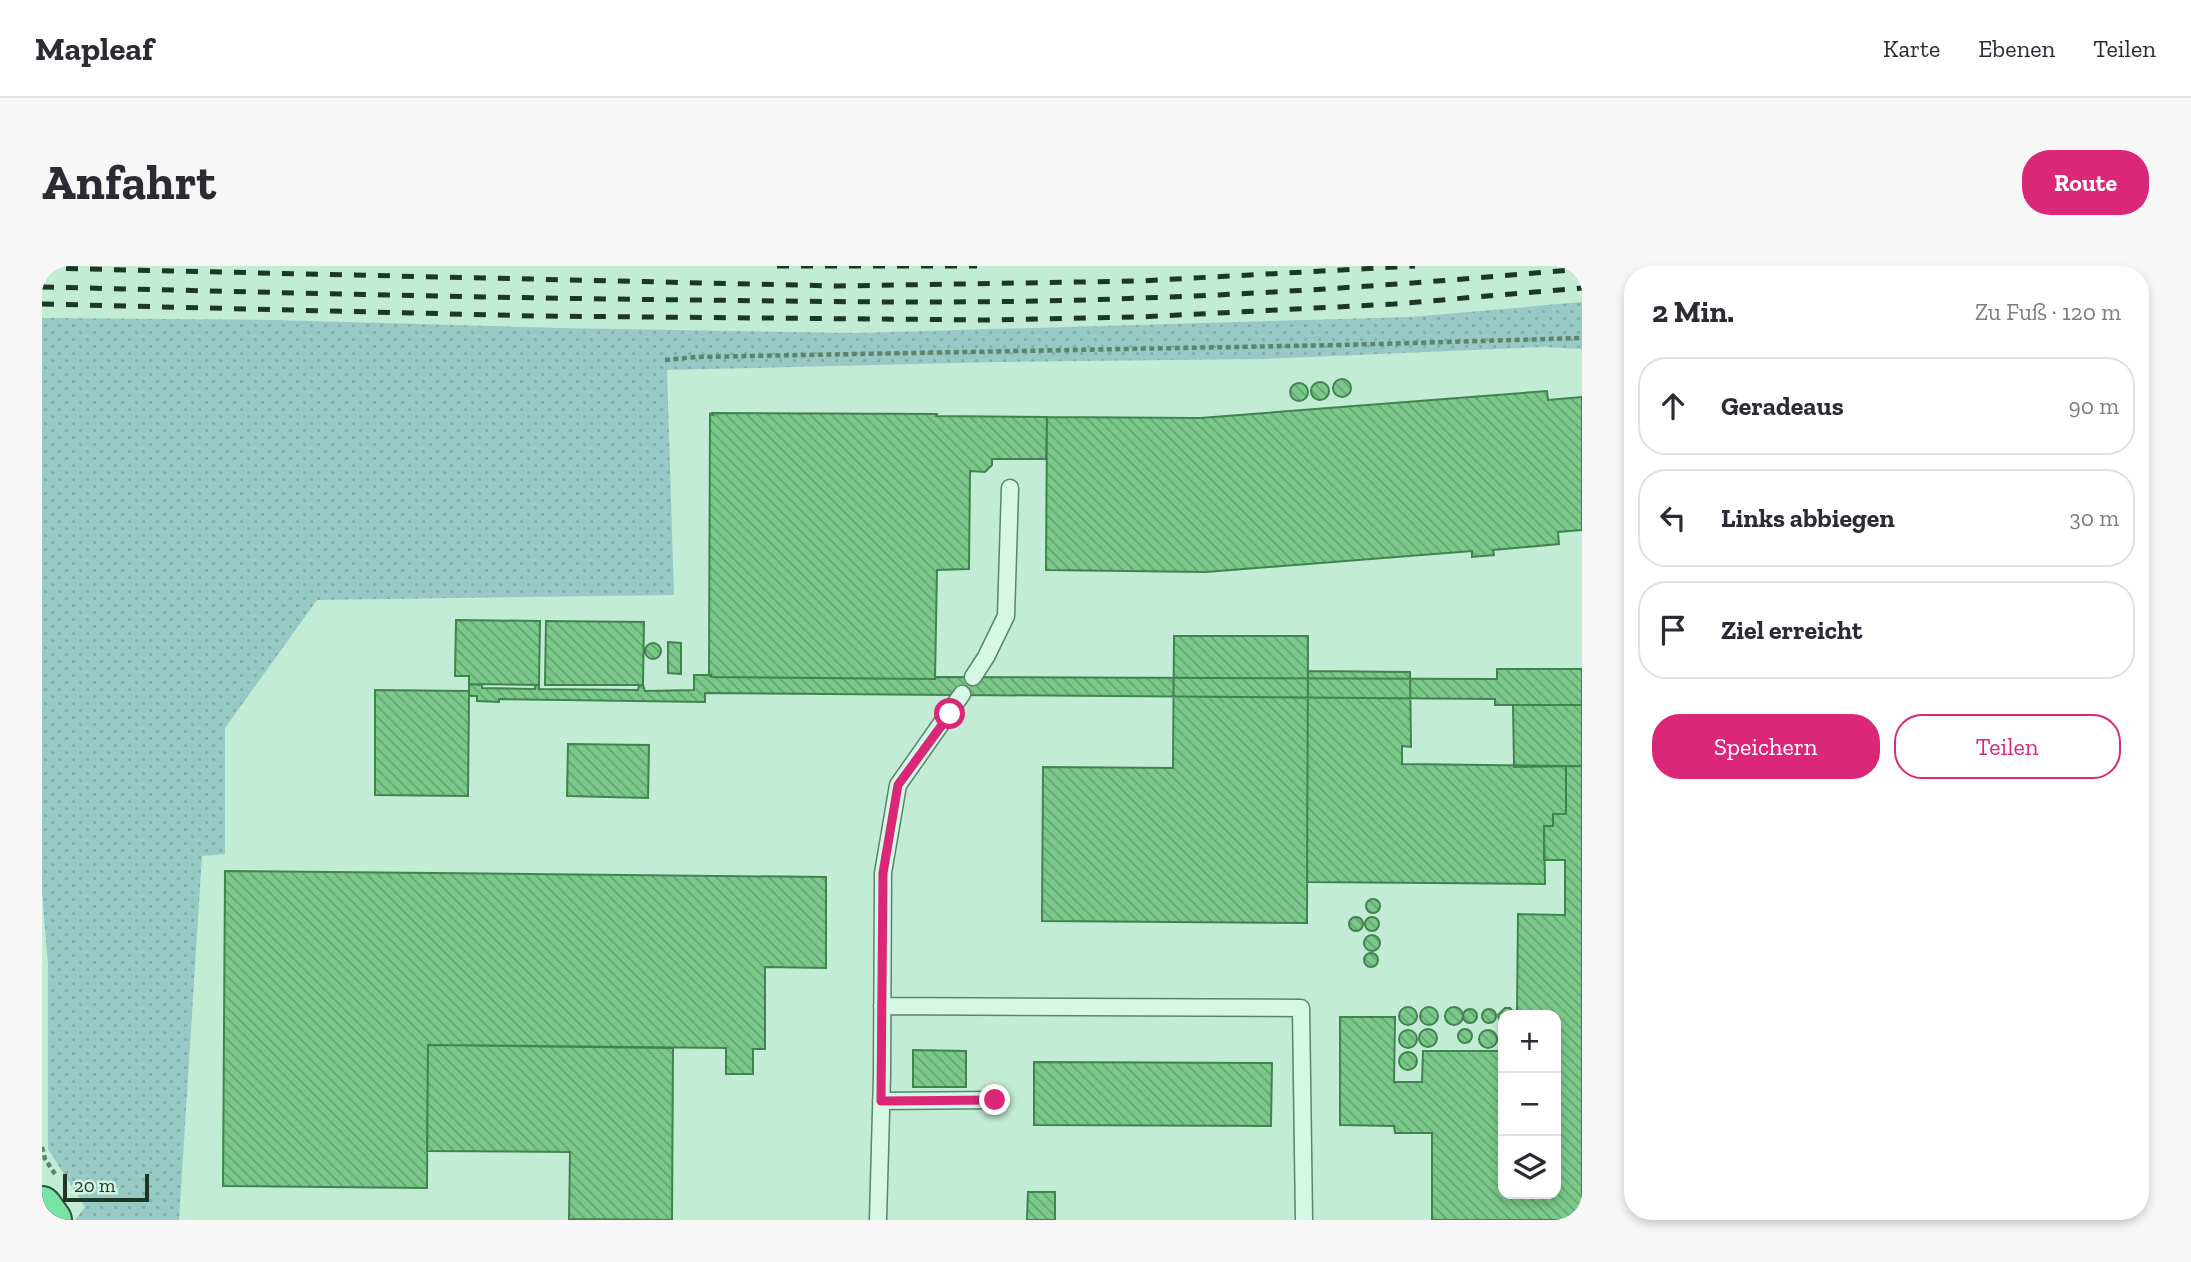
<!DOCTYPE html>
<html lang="de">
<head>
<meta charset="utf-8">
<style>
  :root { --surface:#fff; --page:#f7f7f7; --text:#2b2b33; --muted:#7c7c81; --line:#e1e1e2; --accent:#db2777 }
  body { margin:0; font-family:"Zilla Slab",serif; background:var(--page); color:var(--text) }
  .controls { position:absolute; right:21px; bottom:21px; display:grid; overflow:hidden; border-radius:14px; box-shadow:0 4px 10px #0003 }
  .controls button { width:63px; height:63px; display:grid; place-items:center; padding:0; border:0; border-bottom:2px solid var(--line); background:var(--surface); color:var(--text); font:35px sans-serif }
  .scale { position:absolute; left:21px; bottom:18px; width:86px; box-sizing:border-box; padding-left:7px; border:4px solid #1e3624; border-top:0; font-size:19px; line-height:24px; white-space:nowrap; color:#1e3624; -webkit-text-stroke:5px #d2f4e3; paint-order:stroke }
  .stop { position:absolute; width:21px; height:21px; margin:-16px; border:5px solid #db2777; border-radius:50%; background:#fff }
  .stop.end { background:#db2777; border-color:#fff; box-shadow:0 2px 7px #0008 }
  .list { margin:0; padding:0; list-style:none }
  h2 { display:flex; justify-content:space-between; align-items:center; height:91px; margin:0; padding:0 28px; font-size:30px }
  h2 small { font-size:23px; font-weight:400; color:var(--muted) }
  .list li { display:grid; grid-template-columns:46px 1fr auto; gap:21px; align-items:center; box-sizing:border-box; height:98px; margin:0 14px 14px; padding:0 14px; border:2px solid var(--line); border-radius:28px }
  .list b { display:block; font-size:26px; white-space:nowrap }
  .list em { font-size:23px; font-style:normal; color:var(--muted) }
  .actions { display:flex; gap:14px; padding:21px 28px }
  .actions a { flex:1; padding:16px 0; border:2px solid var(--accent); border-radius:28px; text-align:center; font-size:24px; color:var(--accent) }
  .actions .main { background:var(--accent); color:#fff }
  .icon { flex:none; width:38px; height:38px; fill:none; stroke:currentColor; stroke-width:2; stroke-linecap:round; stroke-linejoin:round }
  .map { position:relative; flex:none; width:1540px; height:954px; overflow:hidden; border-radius:28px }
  header { display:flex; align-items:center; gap:42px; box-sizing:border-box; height:98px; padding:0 35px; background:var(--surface); border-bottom:2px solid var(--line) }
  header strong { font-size:33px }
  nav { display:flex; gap:38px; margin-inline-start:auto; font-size:24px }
  .intro { display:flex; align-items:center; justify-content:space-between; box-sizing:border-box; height:168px; padding:0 42px }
  h1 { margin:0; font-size:49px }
  .button { padding:18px 32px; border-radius:28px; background:var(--accent); color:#fff; font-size:24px; font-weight:700 }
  main { display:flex; gap:42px; padding:0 42px }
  aside { flex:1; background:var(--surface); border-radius:28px; box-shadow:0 4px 10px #0003 }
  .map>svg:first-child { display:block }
  .grass { fill:url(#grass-dots) }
  .building { fill:url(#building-back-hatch); stroke:#41834d; stroke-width:2 }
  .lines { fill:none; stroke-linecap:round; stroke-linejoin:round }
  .service-casing { stroke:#5a8568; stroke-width:19 }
  .trunk-casing { stroke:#2f5338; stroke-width:42 }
  .path { stroke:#5a8568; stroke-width:4.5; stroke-dasharray:5 3.5; stroke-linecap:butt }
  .service { stroke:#d5f7e6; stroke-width:16 }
  .trunk { stroke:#79e3a3; stroke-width:38 }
  .rail { stroke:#1e3624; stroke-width:5; stroke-dasharray:12 12; stroke-linecap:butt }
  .route { stroke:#db2777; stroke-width:9 }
</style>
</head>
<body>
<header>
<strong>Mapleaf</strong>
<nav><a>Karte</a><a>Ebenen</a><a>Teilen</a></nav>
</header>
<div class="intro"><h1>Anfahrt</h1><a class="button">Route</a></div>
<main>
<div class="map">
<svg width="1540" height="954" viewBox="0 0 1540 954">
  <defs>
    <pattern id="grass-dots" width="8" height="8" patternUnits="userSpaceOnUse" patternTransform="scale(1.75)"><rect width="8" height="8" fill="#97c9c5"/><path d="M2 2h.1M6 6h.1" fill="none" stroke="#82ada9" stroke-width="1.8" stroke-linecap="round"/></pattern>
    <pattern id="building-back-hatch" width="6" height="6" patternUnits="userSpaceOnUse" patternTransform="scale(1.75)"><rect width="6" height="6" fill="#7ac98a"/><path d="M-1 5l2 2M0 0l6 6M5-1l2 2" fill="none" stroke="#63a471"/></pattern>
  </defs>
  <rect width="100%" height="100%" fill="#c3ecd7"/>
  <path class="grass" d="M1540,36V83L1502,81L1220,93L956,96L625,104L632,329L275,334L183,462V588L160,590L137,954H33L43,941L6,883V699L0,627V52L231,54L518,62L815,67L1369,51Z"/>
  <path class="building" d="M1291 122a9 9 0 1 1 18 0a9 9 0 1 1-18 0Z
    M1269 125a9 9 0 1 1 18 0a9 9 0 1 1-18 0Z
    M1248 126a9 9 0 1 1 18 0a9 9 0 1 1-18 0Z
    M1505,125L1506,134L1540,131V264L1516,266L1517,278L1451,284L1452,289L1430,291V285L1164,306L1004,304L1005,151L1158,152Z
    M670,147L895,148L894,150L1005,151L1004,193H950V199L943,206L928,205L927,303L895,304L893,413L669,411L667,409L668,148L671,149Z
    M414,354L498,355L497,419L427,418V410H413Z
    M504,355L602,356L601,419H503Z
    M1132,370H1266L1265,657L1000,655L1001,501L1131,502Z
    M626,376L639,377V408L626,407Z
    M603 385a8 8 0 1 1 16 0a8 8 0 1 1-16 0Z
    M1455,403H1540V439H1453V433L663,427V436L457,433V436L435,435V430H427V418L440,419V422L493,423V419H497V423L596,424L597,420L601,419L603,425L652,424V409H669V411L893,413V411L1455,413Z
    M1266,405L1368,406L1369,481L1360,480V498L1524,500V548H1511V560H1502L1503,618L1265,616Z
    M333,424L427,425L426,530L333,529Z
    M1471,439H1540V500L1472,501Z
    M526,478L607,479L606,532L525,530Z
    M1524,500H1540V954H1390V867H1353L1352,860L1298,859V751H1353L1352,816H1380L1381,785H1461V928H1514V749H1475L1476,648L1523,649V594H1502V560H1511V548H1524Z
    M183,605L784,611V702L723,701V783H711V808H684V782L386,779L385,922L181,920Z
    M1324 640a7 7 0 1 1 14 0a7 7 0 1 1-14 0Z
    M1307 658a7 7 0 1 1 14 0a7 7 0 1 1-14 0Z
    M1323 658a7 7 0 1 1 14 0a7 7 0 1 1-14 0Z
    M1322 677a8 8 0 1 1 16 0a8 8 0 1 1-16 0Z
    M1322 694a7 7 0 1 1 14 0a7 7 0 1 1-14 0Z
    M1378 750a9 9 0 1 1 18 0a9 9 0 1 1-18 0Z
    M1357 750a9 9 0 1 1 18 0a9 9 0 1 1-18 0Z
    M1403 750a9 9 0 1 1 18 0a9 9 0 1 1-18 0Z
    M1463,742H1468L1474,749H1461V758L1457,754L1456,749Z
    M1440 750a7 7 0 1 1 14 0a7 7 0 1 1-14 0Z
    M1421 750a7 7 0 1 1 14 0a7 7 0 1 1-14 0Z
    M1416 770a7 7 0 1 1 14 0a7 7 0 1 1-14 0Z
    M1377 772a9 9 0 1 1 18 0a9 9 0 1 1-18 0Z
    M1357 773a9 9 0 1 1 18 0a9 9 0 1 1-18 0Z
    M1437 773a9 9 0 1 1 18 0a9 9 0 1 1-18 0Z
    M1461,766V781L1457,777L1456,772Z
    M386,779L631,782L630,954L527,953L528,886L385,885Z
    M871,784L924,785V821H871Z
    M1357 795a9 9 0 1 1 18 0a9 9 0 1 1-18 0Z
    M992,796L1230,797L1229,860L992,859Z
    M986,926H1013V954H985Z"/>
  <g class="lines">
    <defs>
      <path id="service" d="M931,411L944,391L964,350L968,222
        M840,740L1259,742L1262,954
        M839,835L953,834
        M836,954L840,809L841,607L856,519L920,428"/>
      <path id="trunk" d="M0,940L10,954"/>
    </defs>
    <use href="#service" class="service-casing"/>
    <use href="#trunk" class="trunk-casing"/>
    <path class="path" d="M623,94L654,91L1298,79L1540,72
      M0,881L3,893L13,908"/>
    <use href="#service" class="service"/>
    <use href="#trunk" class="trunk"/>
    <path class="rail" d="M735,0H935
      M0,2L796,20L1097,15L1373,0
      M0,21C219,26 439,32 658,34C805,36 953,38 1100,32C1247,27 1393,16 1540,3
      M0,38L495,50L947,54L1098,51L1352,38L1540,22"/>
  </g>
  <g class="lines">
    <path class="route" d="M908,448L856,519L841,607L839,835L953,834"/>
  </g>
</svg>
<div class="controls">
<button>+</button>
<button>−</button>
<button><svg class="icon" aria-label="layers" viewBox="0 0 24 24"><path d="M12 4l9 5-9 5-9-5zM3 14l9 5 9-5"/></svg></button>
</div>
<div class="scale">20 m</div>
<div class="stop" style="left:908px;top:448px"></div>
<div class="stop end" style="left:953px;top:834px"></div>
</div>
<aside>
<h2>2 Min.<small>Zu Fuß · 120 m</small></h2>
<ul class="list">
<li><svg class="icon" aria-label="ahead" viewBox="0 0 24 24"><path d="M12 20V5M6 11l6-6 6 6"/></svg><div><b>Geradeaus</b></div><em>90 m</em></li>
<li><svg class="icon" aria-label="left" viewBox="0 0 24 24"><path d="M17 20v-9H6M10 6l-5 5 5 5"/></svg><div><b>Links abbiegen</b></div><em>30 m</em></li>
<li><svg class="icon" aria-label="arrive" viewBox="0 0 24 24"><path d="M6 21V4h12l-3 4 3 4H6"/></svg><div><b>Ziel erreicht</b></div></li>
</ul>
<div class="actions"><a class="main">Speichern</a><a>Teilen</a></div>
</aside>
</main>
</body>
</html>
